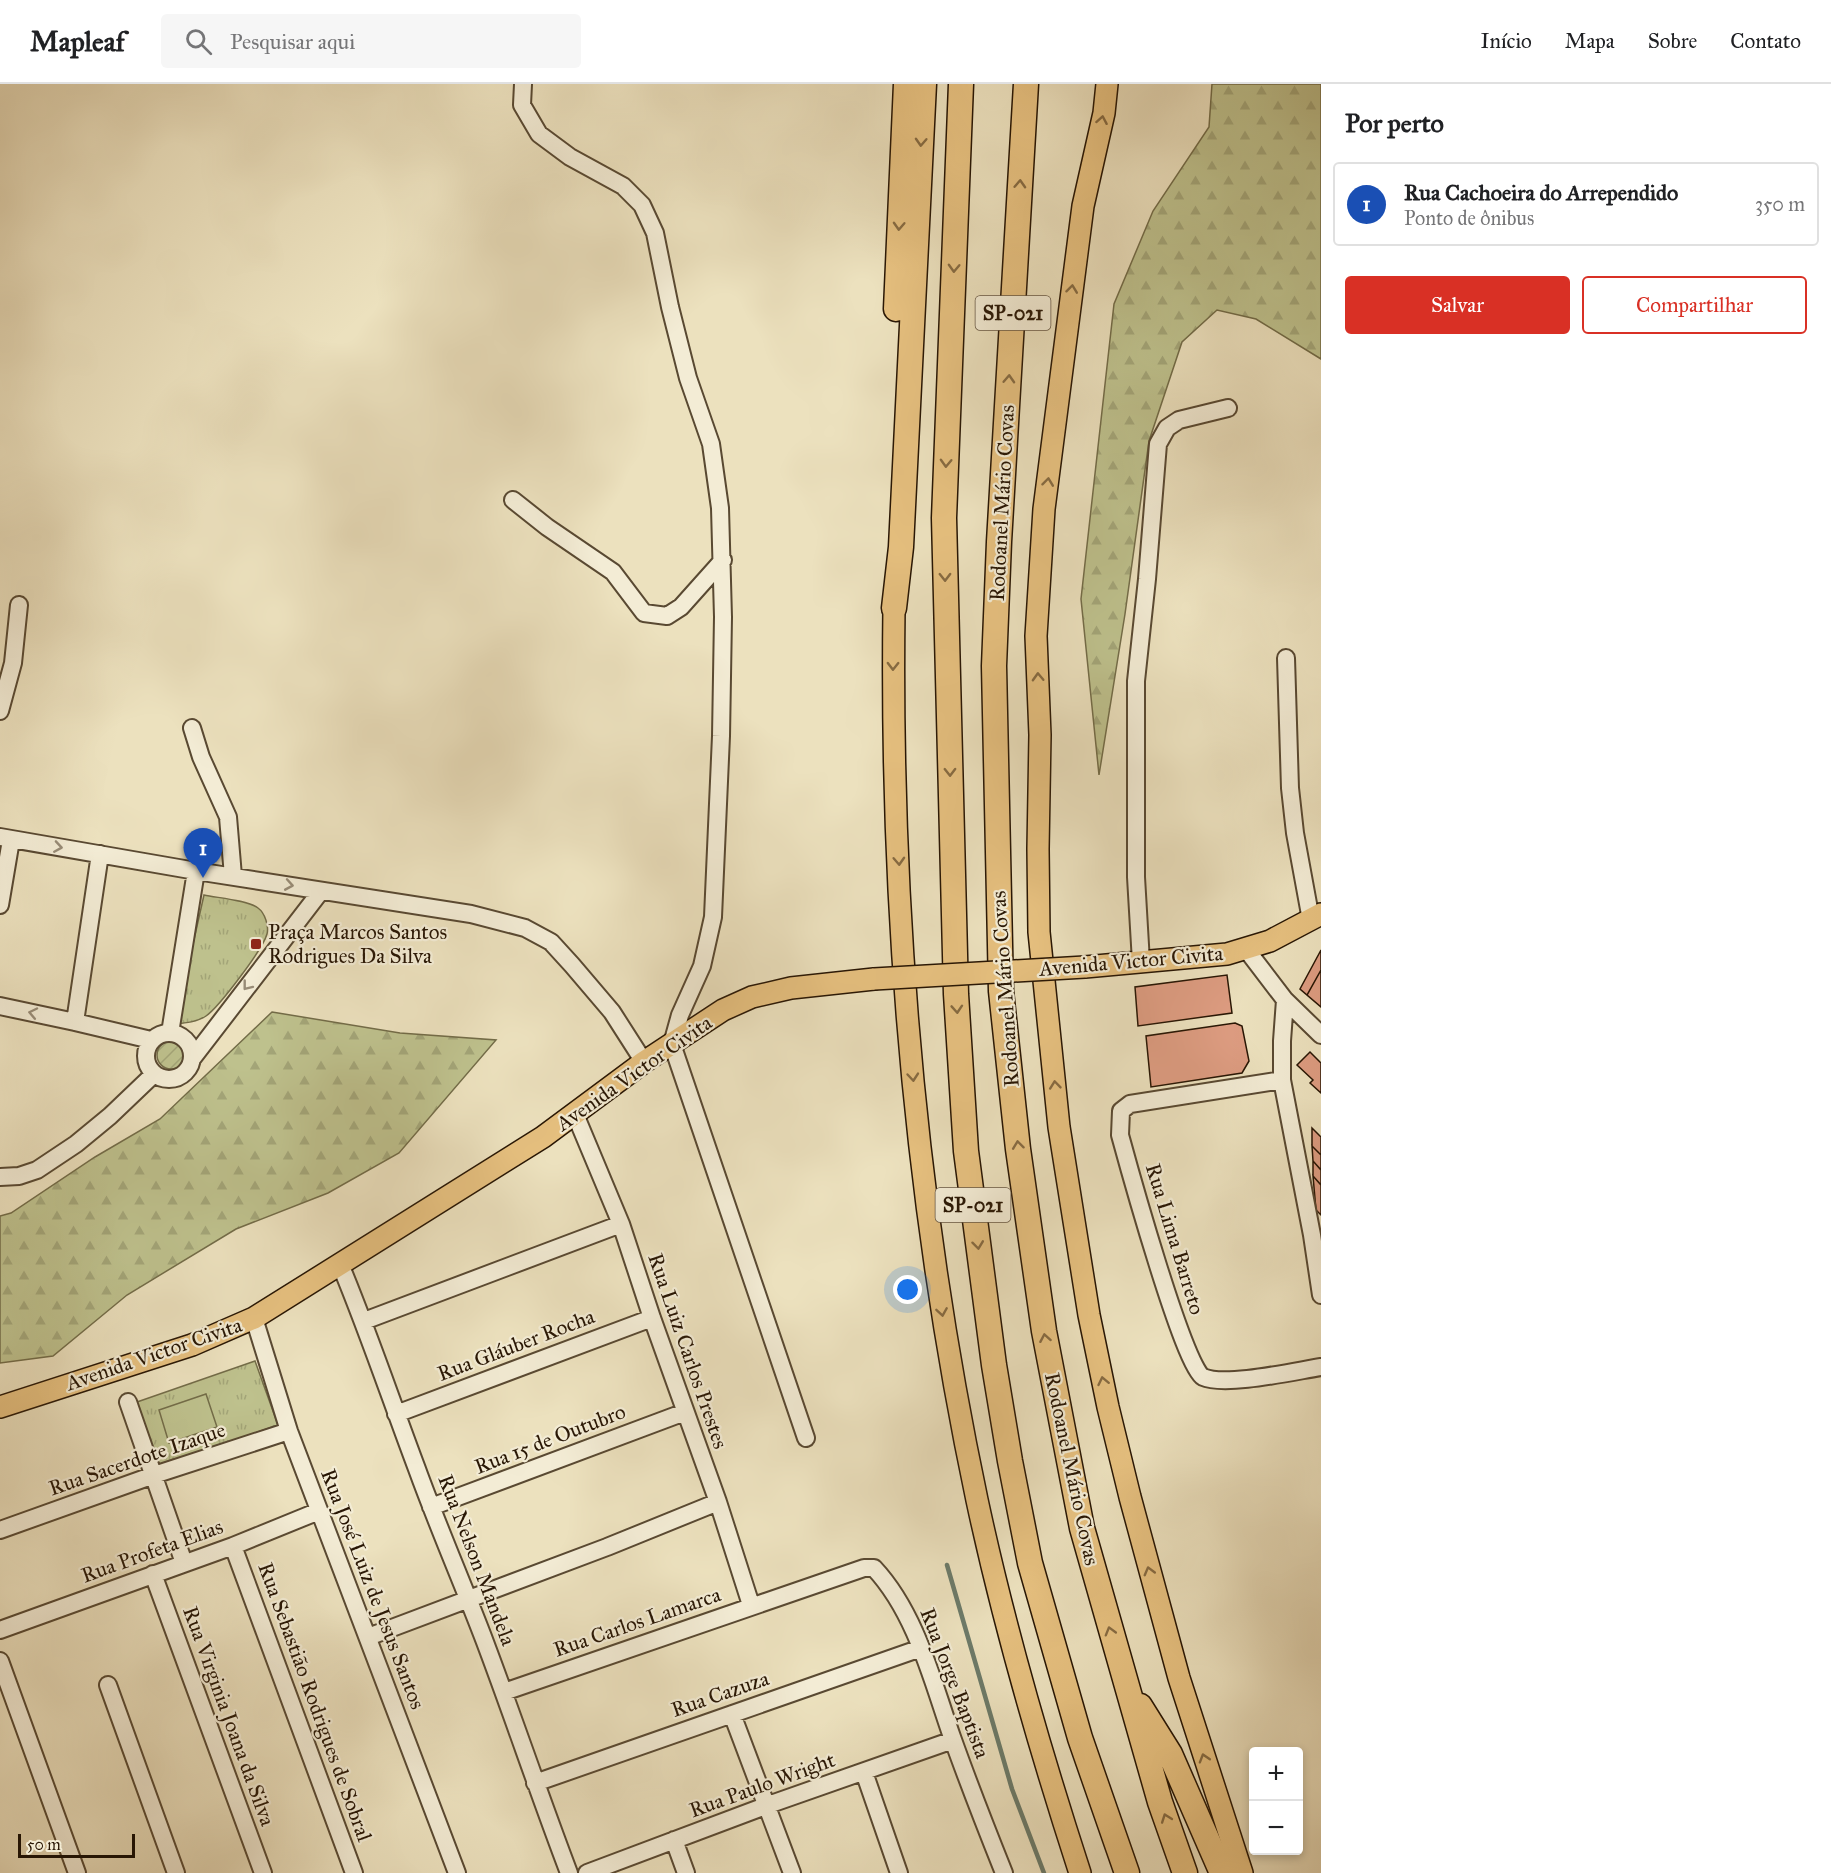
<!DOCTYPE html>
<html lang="pt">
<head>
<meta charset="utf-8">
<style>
  :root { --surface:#fff; --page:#f6f6f6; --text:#202124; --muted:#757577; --line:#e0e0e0; --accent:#d93025 }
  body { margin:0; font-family:"IM FELL Great Primer",serif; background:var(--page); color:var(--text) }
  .controls { position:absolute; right:18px; bottom:18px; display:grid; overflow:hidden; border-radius:6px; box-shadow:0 3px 9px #0003 }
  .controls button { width:54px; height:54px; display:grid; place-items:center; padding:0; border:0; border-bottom:2px solid var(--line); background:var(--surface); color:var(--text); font:30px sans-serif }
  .scale { position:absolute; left:18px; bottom:15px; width:117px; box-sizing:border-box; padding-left:6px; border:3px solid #281604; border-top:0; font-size:16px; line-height:21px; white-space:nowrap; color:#281604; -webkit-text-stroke:4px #f3ecd5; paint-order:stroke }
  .you { position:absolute; left:908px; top:1206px; width:21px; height:21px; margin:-15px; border:4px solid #fff; border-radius:50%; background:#1a73e8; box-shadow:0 0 0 9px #1a73e833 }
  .badge { display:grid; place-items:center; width:39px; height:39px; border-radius:50%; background:var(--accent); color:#fff; font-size:20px; font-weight:700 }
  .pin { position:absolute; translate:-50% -50px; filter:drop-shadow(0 2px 3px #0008) }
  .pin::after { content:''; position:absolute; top:32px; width:21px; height:18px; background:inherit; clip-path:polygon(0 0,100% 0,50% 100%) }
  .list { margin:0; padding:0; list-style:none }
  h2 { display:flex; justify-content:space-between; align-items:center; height:78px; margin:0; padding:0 24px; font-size:26px }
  h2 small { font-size:20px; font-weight:400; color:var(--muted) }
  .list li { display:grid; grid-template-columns:39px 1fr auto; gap:18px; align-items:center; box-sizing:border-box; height:84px; margin:0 12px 12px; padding:0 12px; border:2px solid var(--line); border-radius:6px }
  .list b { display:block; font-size:22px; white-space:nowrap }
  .list p { margin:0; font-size:20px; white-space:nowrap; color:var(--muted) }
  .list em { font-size:20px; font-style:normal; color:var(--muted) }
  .actions { display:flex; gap:12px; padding:18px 24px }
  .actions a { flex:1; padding:14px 0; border:2px solid var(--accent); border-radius:6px; text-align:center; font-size:21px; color:var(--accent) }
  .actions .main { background:var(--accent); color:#fff }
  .icon { flex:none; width:33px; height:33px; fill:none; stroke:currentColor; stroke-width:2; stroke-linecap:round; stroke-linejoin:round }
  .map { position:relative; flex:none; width:1321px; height:1789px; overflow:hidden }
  header { display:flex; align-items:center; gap:36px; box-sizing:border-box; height:84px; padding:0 30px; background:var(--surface); border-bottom:2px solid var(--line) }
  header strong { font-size:28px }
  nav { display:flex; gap:33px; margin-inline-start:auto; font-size:21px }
  .search { width:420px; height:54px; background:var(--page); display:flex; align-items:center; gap:15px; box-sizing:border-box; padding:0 21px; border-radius:6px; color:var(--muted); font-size:22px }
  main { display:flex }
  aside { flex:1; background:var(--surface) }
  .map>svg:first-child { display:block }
  .forest { fill:url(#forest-firs); stroke:#736c48; stroke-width:1.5 }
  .park { fill:url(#park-tufts); stroke:#736c48; stroke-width:1.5 }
  .garden { fill:url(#garden-furrows); stroke:#736c48; stroke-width:1.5 }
  .pitch { fill:#bec18d; stroke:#736c48; stroke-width:1.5 }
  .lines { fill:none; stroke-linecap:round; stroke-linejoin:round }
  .stream { stroke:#6c7b6a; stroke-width:4.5 }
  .building { fill:#dd9c81; stroke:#281604; stroke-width:1.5 }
  .minor-casing { stroke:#594932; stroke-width:20 }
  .major-casing { stroke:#281604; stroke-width:24 }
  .highway-casing { stroke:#281604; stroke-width:27 }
  .minor { stroke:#f3ecd5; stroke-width:16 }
  .major { stroke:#e6c07f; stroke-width:21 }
  .highway { stroke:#e6c07f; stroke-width:24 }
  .major-bridge-casing { stroke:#281604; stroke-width:24; stroke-linecap:butt }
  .major-bridge { stroke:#e6c07f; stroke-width:21 }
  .oneway { stroke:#876b42 }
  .oneway2 { stroke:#988c77 }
  .poi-dot { fill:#8f2418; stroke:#f3ecd5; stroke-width:2 }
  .labels { text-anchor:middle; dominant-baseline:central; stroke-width:4.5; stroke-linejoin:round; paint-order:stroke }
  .shield { fill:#f3ecd5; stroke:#655643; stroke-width:1.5 }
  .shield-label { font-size:20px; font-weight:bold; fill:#281604 }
  .street-label { font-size:21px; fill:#281604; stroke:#f3ecd5 }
  .poi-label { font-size:21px; fill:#281604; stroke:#f3ecd5; text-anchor:start }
</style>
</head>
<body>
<header>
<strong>Mapleaf</strong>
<div class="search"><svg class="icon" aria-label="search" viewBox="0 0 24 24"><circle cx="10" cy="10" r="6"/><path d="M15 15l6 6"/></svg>Pesquisar aqui</div>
<nav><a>Início</a><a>Mapa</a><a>Sobre</a><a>Contato</a></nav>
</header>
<main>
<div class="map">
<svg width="1321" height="1789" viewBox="0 0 1321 1789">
  <defs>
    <pattern id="forest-firs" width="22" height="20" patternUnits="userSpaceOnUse" patternTransform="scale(1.5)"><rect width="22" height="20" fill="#bec18d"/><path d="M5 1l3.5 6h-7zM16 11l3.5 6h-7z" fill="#a3a578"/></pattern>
    <pattern id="park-tufts" width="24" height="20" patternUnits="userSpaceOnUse" patternTransform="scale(1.5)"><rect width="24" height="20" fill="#bec18d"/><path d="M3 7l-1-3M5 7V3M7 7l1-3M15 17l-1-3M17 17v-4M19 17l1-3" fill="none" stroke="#a3a578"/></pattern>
    <pattern id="garden-furrows" width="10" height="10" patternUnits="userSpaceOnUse" patternTransform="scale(1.5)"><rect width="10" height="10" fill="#bec18d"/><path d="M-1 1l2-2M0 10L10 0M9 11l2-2" fill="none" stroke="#a3a578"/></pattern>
  </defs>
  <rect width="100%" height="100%" fill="#ece1be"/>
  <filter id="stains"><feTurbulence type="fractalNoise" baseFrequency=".00333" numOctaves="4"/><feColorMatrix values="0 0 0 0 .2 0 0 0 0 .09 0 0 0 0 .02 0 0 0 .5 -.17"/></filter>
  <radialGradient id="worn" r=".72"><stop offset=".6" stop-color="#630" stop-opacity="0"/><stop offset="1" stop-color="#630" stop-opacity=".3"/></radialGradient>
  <path class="forest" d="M1212,0H1321V275L1256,235L1217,226L1182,258L1149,357L1125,530L1099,691L1081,515L1114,220L1153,127L1209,43Z
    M272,928L400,949L496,956L399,1069L328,1109L236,1145L127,1211L53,1272L0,1279V1132L11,1129L95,1073L160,1035Z"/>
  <path class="park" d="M204,811C218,814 247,816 258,824C265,829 269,842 267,850C263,865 219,923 206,932C197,938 186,939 175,940Z
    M255,1277L278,1341L159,1382L137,1318Z"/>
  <path class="garden" d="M157 971a14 14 0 1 1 28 0a14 14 0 1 1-28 0Z"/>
  <path class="pitch" d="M206,1310L217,1343L169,1359L159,1326Z"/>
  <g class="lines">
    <path class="stream" d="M947,1481L1012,1705L1044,1789"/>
  </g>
  <path class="building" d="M1321,866V886L1307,911L1300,905Z
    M1321,886V923L1307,911Z
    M1227,891L1232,929L1138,942L1135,903Z
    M1235,939L1242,942L1249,977L1242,989L1151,1003L1146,952Z
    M1310,968L1321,979V1009L1310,999L1313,996L1297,981Z
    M1312,1044L1321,1053V1071L1312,1062Z
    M1312,1062L1321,1071V1086L1313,1077Z
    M1313,1077L1321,1086V1101L1313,1092Z
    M1313,1092L1321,1101V1131L1316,1126Z"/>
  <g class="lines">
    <defs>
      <path id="minor" d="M523,0L522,21L539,50L570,73L623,102L642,121L655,149L670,223L688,294L711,360L720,424L723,533L721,652L713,833L702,882L680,931L672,960L806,1354
        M513,416L547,443L613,488L644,529L667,532L681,523L723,476
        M1286,574L1290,704L1295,749L1311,836
        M0,627L13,579L19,521
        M192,644L201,673L228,733L233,792
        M0,753L196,787L471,830L525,844L551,858L572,881L612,928L644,978
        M0,821L11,756
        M1246,865L1285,916L1321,951
        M1141,878L1136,793V597L1147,495L1158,360L1167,344L1179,336L1228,324
        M1285,916L1282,957V996L1312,1151L1321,1211
        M0,922L75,938L151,956
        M75,938L100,770
        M146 972a23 23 0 1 1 46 0a23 23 0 1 1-46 0Z
        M170,949L196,787
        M192,975L321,807
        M1282,996L1130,1020L1121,1027L1120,1051C1129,1084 1184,1283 1203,1293C1225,1303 1295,1287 1321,1283
        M575,1030L621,1140L652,1234L718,1418L751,1521
        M0,1093L19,1092L37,1086L76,1060L110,1032L154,990
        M340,1180C368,1247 391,1316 417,1385C438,1443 463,1500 485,1558C514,1635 540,1713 569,1789
        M254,1234L289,1347L457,1789
        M364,1237L621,1140
        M128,1318L184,1479
        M396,1330L652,1234
        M431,1423L685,1328
        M0,1446L154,1391L289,1347
        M233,1462L354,1789
        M153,1490L263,1789
        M0,1546L233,1462L319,1427
        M368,1553L607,1463L718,1418
        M0,1577L77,1789
        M108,1601L176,1789
        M504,1608L864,1484H874C916,1529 932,1596 952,1653C968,1698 986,1744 1004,1789
        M732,1630L792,1789
        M864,1688L899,1789
        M535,1699L921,1564
        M674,1756L686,1789
        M587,1789L768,1721L953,1656"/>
      <path id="major" d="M1107,0L1104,29L1083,122L1044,425L1036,552L1040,651L1038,765L1039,848L1059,1043L1089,1231L1108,1323L1130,1413L1179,1594L1242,1789
        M894,524C890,822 915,1123 977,1416C1004,1542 1040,1666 1080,1789
        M1085,883L1227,870L1270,857L1321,830
        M0,1323L192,1261L254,1234L543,1053L644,978L723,926L752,913L791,904L874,895"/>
      <path id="highway" d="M961,0L944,434L956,910L966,1067L994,1281L1010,1377L1030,1479L1080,1654L1127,1789
        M1026,0L999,458L994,582L1001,907L1018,1065L1044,1247L1082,1444L1160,1718L1185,1789
        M896,225L906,0
        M894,524L901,463L924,0
        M1140,1622L1170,1670L1222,1789"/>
    </defs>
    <use href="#minor" class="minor-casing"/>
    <use href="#major" class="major-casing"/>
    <use href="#highway" class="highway-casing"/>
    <use href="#minor" class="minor"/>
    <use href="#major" class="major"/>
    <use href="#highway" class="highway"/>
    <defs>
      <path id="major-bridge" d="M874,895L1085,883"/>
    </defs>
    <use href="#major-bridge" class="major-bridge-casing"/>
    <use href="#major-bridge" class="major-bridge"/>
  </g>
  <defs><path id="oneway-chevron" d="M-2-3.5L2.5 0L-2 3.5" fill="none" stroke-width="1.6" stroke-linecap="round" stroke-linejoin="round" transform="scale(1.5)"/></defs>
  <g class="oneway">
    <use href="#oneway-chevron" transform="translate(1102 36) rotate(-80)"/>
    <use href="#oneway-chevron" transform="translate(921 58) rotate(93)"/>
    <use href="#oneway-chevron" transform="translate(1020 100) rotate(-87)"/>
    <use href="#oneway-chevron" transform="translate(899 142) rotate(93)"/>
    <use href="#oneway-chevron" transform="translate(954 184) rotate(92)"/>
    <use href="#oneway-chevron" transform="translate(1072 205) rotate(-83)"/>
    <use href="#oneway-chevron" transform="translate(1009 295) rotate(-87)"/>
    <use href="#oneway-chevron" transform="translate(946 379) rotate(92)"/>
    <use href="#oneway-chevron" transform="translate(1048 398) rotate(-83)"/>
    <use href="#oneway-chevron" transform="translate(945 493) rotate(89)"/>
    <use href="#oneway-chevron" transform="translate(893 582) rotate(91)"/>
    <use href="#oneway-chevron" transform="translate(1038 593) rotate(-92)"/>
    <use href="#oneway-chevron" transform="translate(950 688) rotate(89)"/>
    <use href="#oneway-chevron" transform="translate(899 777) rotate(87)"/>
    <use href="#oneway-chevron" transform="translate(957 925) rotate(86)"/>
    <use href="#oneway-chevron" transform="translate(913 993) rotate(85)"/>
    <use href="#oneway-chevron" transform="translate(1055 1001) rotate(-96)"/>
    <use href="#oneway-chevron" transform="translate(1018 1061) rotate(-97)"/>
    <use href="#oneway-chevron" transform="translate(978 1161) rotate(83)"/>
    <use href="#oneway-chevron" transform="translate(942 1228) rotate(81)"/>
    <use href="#oneway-chevron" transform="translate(1045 1254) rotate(-100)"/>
    <use href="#oneway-chevron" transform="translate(1103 1297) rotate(-102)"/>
    <use href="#oneway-chevron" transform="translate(1149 1487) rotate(-105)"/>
    <use href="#oneway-chevron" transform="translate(1110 1547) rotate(-106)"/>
    <use href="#oneway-chevron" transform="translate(1204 1674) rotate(-107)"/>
    <use href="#oneway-chevron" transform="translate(1166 1734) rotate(-110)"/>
  </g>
  <g class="oneway2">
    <use href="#oneway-chevron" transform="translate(58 763) rotate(9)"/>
    <use href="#oneway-chevron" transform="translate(289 801) rotate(10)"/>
    <use href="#oneway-chevron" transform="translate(247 902) rotate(128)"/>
    <use href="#oneway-chevron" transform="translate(33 929) rotate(-168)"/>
  </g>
  <rect class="poi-dot" x="250" y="854" width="12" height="12" rx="3"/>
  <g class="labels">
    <g class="shield">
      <rect x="975.5" y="212" width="75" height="34" rx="4.5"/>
      <rect x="935.5" y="1104" width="75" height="34" rx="4.5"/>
    </g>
    <g class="shield-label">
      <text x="1013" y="229">SP-021</text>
      <text x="973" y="1121">SP-021</text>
    </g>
    <g class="street-label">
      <text transform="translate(1002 419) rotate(-87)">Rodoanel Mário Covas</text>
      <text transform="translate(1131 877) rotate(-5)">Avenida Victor Civita</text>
      <text transform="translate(1005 905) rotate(-94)">Rodoanel Mário Covas</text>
      <text transform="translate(634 989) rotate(-35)">Avenida Victor Civita</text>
      <text transform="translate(1175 1155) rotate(73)">Rua Lima Barreto</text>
      <text transform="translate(516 1261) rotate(-21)">Rua Gláuber Rocha</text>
      <text transform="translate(688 1267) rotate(71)">Rua Luiz Carlos Prestes</text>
      <text transform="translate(154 1270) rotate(-19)">Avenida Victor Civita</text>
      <text transform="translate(550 1355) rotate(-21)">Rua 15 de Outubro</text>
      <text transform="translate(137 1375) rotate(-19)">Rua Sacerdote Izaque</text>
      <text transform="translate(1072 1385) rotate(78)">Rodoanel Mário Covas</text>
      <text transform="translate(152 1467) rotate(-20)">Rua Profeta Elias</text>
      <text transform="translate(477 1476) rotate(69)">Rua Nelson Mandela</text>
      <text transform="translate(373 1505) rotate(69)">Rua José Luiz de Jesus Santos</text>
      <text transform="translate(637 1538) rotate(-19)">Rua Carlos Lamarca</text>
      <text transform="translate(955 1599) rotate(69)">Rua Jorge Baptista</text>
      <text transform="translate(720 1610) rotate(-19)">Rua Cazuza</text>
      <text transform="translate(315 1618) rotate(70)">Rua Sebastião Rodrigues de Sobral</text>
      <text transform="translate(229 1632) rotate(70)">Rua Virginia Joana da Silva</text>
      <text transform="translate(762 1701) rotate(-20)">Rua Paulo Wright</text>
    </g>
    <g class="poi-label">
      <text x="268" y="848">Praça Marcos Santos<tspan x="268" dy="24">Rodrigues Da Silva</tspan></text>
    </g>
  </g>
  <rect width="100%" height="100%" filter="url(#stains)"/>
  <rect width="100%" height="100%" fill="url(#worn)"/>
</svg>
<div class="controls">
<button>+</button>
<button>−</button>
</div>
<div class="scale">50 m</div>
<div class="you"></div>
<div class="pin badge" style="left:203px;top:794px;background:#1a4fb4">1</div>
</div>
<aside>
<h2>Por perto<small></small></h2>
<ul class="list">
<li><span class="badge" style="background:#1a4fb4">1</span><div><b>Rua Cachoeira do Arrependido</b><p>Ponto de ônibus</p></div><em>350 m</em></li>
</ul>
<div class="actions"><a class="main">Salvar</a><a>Compartilhar</a></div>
</aside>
</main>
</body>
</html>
